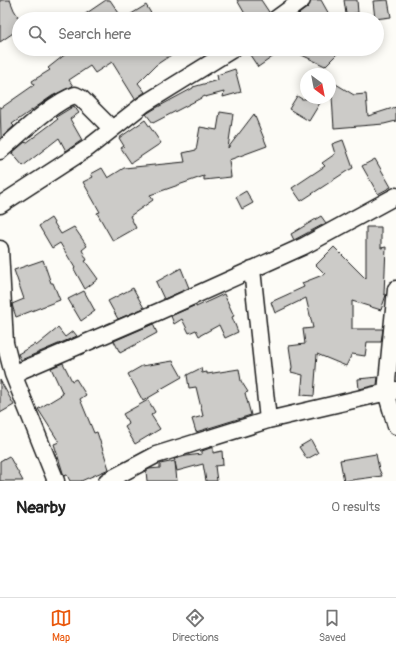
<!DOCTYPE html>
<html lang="en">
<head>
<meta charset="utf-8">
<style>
  :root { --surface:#fff; --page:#f6f6f6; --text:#222; --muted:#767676; --line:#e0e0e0; --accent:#ea580c }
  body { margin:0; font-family:Pangolin,sans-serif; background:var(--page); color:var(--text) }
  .compass { position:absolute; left:300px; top:68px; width:36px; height:36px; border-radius:50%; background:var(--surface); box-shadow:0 2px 10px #0003; rotate:148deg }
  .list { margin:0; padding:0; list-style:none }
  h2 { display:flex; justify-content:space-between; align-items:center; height:52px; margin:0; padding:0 16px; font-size:17px }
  h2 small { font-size:13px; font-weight:400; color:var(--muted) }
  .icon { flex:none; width:22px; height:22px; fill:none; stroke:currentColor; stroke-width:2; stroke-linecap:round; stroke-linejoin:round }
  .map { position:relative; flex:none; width:396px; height:481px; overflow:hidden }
  .search { position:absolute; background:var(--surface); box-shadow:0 2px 10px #0003; left:12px; right:12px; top:12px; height:44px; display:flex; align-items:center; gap:10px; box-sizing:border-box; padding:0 14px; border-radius:22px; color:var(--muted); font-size:15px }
  .sheet { height:116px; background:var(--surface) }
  nav { display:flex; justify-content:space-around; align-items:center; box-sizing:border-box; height:56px; border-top:1px solid var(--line); background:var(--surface); font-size:11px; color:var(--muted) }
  nav a { display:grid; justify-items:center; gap:2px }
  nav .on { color:var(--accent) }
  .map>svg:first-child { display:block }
  .building { fill:#cccbc8; stroke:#1c1c1c }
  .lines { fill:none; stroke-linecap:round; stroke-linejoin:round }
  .minor-casing { stroke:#1c1c1c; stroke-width:19 }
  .minor { stroke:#fdfcf7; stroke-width:16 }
</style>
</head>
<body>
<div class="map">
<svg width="396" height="481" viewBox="0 0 396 481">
  <rect width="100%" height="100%" fill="#fdfcf7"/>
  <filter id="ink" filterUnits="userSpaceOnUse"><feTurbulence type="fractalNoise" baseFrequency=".025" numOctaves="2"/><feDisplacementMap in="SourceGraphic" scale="8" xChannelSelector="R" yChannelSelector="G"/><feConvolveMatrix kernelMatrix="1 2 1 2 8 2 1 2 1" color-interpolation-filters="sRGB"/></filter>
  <g filter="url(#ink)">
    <path class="building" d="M0,0H10L14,10L19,18V29L0,42Z
      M106,0H110L123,19H78Z
      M237,0H261L269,12L267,19H248Z
      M311,0H321L330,16H327L328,19H292L308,7Z
      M344,0H357L358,13L346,14Z
      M388,0L391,17L375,19L373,1Z
      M146,5L152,15L146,19H123Z
      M72,49H180L156,65L138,83L145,92L135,99L112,62L95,73L90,66L69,80L73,86L52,96L12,124L14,126L1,138L0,106L1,108L34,85L32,81L50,70L48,68Z
      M258,49H270L274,56L258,67L250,55Z
      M289,49H342L325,66Z
      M235,69L241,92L223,97L224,92L205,97V96L153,123L146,114L156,108L193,88V87L218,80L217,75Z
      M331,81L354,95L366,94L368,116L396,107V121L384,124L334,128Z
      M297,96L302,99L323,98L309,121L289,109Z
      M74,106L79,113L70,119L82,140L66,151L59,138L23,166L12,153L25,142L26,143L58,119L56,117Z
      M220,112L233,114L228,148L254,114L267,146L229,160L231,177L204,180V176L150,195L153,200L130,216L136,228L113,241L97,213L100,212L83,182L93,177L91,174L102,168L108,178L124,168L185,162L183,153L196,150L200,127L217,130Z
      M145,120L161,143L131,163L121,148L124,146L119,138Z
      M343,140L353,168L347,171L301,201L292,188L325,166L322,163L335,154L332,144Z
      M375,159L391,187L378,194L362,166Z
      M246,191L253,203L242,209L236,197Z
      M321,216L326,223L294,240L291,234Z
      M51,218L61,234L74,227L87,246L82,250L87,260L85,261L98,279L85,289L74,269L75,268L60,243L52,248L39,226Z
      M366,227H381V248L386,247L384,294L386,295L381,310L352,301V329H383L381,342H367L365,356L352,354L346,366L317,354L314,396L301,395L303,375L291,372L292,367L289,346L305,344L303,329L313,328L306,298L275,313L271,302L304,287L302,283L325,274L316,265L334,247L366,279Z
      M43,260L51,283H53L60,300L16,317L13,308L12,304L24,299L14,270Z
      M181,268L189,288L164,299L156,282Z
      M133,288L144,308L118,319L108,301Z
      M84,291L95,311L81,321L68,299Z
      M224,294L234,316L232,317L238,332L225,338L219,325L199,336L196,330L189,333L182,319L174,324L171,316L196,305V307Z
      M153,324L157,333L120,353L114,341Z
      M58,328L65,337L73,331L77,336L21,360L18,354L35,344L36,346Z
      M173,361L182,377L159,390L160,391L143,401L128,374L142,366Z
      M63,363L72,381L76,379L86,395L80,399L94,433L97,432L109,469L81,481H70L67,475L64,476L54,444L59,442L38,409L63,394L51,368Z
      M201,368L202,373L207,372V374L239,369L241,381L248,392L245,393L251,415L196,432L192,419L203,416L196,387L189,388L187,375Z
      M378,377L377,385L359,389L358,379Z
      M0,380L14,405L0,413Z
      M148,400L155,412L151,415L160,429L135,444L125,427L129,424L123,414Z
      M311,440L318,453L307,459L299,447Z
      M213,447V453L222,451L223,465L215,466L217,481H206L203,464L177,471L175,462L177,481H147L146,471L149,469L160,468V464L175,461L174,459L186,456L202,454V451Z
      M376,454L379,469L382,476L344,481L340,460Z
      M9,456L23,481H0V461Z"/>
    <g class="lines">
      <defs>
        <path id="minor" d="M276,19L302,0
          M0,151C19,135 53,102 75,95L81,98L112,129
          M0,205L88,148L144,104L233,49
          M0,249L5,343L13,374L56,481
          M252,269L268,420
          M396,289L386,392L396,426
          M13,374L160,311L304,246L396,196
          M107,481L156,455L268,420L396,390"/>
      </defs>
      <use href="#minor" class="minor-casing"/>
      <use href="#minor" class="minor"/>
    </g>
  </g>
</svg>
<svg class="compass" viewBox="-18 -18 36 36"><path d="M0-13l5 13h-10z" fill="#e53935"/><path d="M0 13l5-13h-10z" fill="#767676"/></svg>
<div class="search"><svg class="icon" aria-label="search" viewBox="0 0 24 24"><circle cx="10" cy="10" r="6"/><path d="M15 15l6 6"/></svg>Search here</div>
</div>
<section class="sheet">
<h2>Nearby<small>0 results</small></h2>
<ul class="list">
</ul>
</section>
<nav>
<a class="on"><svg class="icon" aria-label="map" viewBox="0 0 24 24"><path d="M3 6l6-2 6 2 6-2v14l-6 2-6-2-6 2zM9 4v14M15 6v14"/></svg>Map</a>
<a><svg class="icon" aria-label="directions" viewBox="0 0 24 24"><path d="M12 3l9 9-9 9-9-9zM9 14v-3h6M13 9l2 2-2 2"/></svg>Directions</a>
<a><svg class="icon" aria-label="saved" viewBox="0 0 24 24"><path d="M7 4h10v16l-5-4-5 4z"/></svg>Saved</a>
</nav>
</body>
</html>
